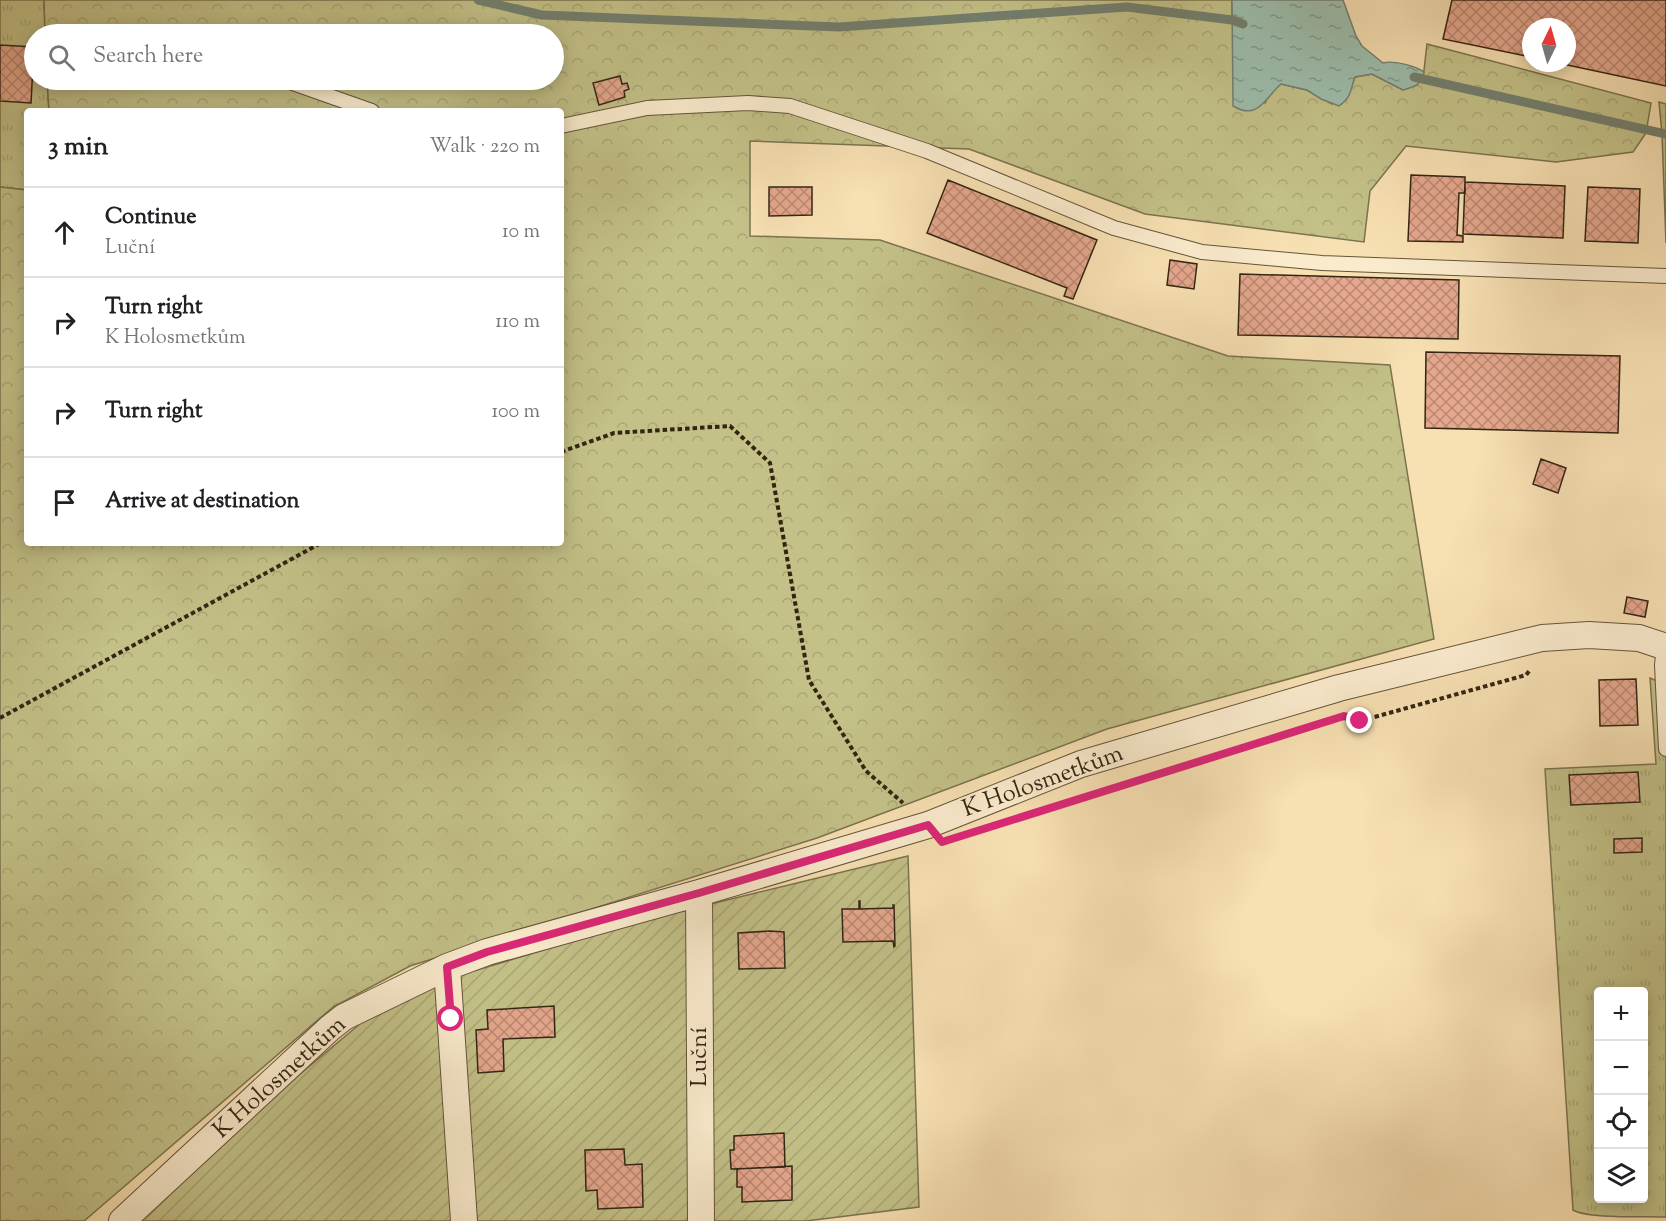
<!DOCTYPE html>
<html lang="en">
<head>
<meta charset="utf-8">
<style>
  :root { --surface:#fff; --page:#f6f6f6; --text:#202124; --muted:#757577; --line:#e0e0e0 }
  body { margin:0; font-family:"Sorts Mill Goudy",serif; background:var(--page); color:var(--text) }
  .controls { position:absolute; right:18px; bottom:18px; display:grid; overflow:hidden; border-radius:6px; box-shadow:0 3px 15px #0003 }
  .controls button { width:54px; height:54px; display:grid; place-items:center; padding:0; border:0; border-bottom:2px solid var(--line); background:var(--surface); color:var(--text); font:30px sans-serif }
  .compass { position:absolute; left:1522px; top:18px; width:54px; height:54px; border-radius:50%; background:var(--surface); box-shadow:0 3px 15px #0003; rotate:5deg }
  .stop { position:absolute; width:18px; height:18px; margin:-14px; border:4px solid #db2777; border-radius:50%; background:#fff }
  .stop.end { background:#db2777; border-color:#fff; box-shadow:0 2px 6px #0008 }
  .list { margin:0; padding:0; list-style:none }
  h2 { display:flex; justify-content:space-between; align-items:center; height:78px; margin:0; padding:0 24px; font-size:26px }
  h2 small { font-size:20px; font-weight:400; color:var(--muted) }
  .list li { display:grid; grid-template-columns:39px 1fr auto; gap:18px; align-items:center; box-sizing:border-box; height:90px; padding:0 24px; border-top:2px solid var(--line) }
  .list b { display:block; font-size:22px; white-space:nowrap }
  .list p { margin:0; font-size:20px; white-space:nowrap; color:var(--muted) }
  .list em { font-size:20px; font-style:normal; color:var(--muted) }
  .icon { flex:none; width:33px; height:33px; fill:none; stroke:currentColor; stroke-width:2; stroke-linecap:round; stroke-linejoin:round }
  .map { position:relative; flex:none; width:1666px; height:1221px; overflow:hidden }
  .search { position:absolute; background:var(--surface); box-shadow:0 3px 15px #0003; left:24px; top:24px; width:540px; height:66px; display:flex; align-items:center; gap:15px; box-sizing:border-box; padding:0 21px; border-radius:33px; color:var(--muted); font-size:22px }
  .panel { position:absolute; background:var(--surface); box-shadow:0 3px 15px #0003; left:24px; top:108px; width:540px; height:438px; border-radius:6px }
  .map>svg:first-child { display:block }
  .grass { fill:url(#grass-tufts); stroke:#7c734e; stroke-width:1.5; fill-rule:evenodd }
  .forest { fill:url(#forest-crowns); stroke:#7c734e; stroke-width:1.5 }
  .garden { fill:url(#garden-furrows); stroke:#7c734e; stroke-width:1.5 }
  .water { fill:url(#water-ripples); stroke:#73806f; stroke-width:1.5 }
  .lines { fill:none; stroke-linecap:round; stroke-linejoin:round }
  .stream { stroke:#73806f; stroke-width:9 }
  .building { fill:url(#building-cross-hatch); stroke:#342513; stroke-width:1.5 }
  .service-casing { stroke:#65543b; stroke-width:16 }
  .minor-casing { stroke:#65543b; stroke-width:28 }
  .path { stroke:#342513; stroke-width:4; stroke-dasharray:4.5 3; stroke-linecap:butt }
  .service { stroke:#faebcd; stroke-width:14 }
  .minor { stroke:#faebcd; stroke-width:26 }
  .route { stroke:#db2777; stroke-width:8 }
  .labels { text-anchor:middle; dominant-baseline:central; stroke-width:4.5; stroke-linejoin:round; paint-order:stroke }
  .street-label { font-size:24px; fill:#342513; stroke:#faebcd }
</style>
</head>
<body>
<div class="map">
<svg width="1666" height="1221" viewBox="0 0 1666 1221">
  <defs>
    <pattern id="grass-tufts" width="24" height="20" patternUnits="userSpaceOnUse" patternTransform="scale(1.5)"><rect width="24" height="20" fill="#c3c188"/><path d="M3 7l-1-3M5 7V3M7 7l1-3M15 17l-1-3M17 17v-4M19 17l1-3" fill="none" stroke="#a8a674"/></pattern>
    <pattern id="forest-crowns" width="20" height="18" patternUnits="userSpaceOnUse" patternTransform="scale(1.5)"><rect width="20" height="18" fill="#c3c188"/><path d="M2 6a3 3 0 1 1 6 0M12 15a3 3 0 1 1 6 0" fill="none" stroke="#a8a674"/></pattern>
    <pattern id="garden-furrows" width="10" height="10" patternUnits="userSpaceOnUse" patternTransform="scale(1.5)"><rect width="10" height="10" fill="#c3c188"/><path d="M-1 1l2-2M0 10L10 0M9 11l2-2" fill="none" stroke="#a8a674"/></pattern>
    <pattern id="water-ripples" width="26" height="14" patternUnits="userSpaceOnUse" patternTransform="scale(1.5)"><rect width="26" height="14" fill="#9dbdac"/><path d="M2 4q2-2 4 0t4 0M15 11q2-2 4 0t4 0" fill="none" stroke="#81998b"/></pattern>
    <pattern id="building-cross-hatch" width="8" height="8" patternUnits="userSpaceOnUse" patternTransform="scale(1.5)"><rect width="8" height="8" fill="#e5a78d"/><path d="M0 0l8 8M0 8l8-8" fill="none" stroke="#ba8872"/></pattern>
  </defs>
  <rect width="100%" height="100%" fill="#f7e0b2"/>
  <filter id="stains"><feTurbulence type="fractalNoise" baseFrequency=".00333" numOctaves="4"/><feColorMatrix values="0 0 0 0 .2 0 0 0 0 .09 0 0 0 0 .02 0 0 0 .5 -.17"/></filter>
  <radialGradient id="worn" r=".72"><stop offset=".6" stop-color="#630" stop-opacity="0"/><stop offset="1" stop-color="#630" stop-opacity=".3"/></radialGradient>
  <path class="grass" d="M0,0H44L45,34H34V80H47L49,111H27V190L0,187Z
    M1650,678L1666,685V1217C1646,1216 1587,1219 1573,1210L1545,769L1656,764ZM1598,992H1644V1198H1598Z"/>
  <path class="forest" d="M44,0H1232V20L1265,103L1271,92L1281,84L1307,90L1332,104L1351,88L1355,77L1372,74L1403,90L1423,79L1427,44L1651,103L1646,133L1633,152L1556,162L1406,146L1370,191L1364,242L1145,214L969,149L750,141V236L880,240L1228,356L1390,365L1434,639L1107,729L817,838L410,966L333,1007L84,1221H0V187L27,190V543H561V111H49L47,80H554V34H45Z
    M1659,102L1666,104V243L1662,134Z"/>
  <path class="garden" d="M908,856L919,1207L806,1221H141L300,1074L367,1018L427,985L641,921Z"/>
  <path class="water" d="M1232,0H1343L1356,36L1362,46L1383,63C1392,60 1417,66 1424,72C1422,85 1414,87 1403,90L1372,74L1355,77C1350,90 1352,97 1339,106L1321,99L1307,90L1281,84C1265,98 1258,121 1233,106Z"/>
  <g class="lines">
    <path class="stream" d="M478,0L542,15L839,27L1127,7L1232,20L1243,24
      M1414,77L1666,134"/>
  </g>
  <path class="building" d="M1452,0H1666V86L1558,63H1567V27H1531V57L1443,39Z
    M0,45L34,47L31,103L0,101Z
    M620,76L622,84L627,83L629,89L624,91L625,97L599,105L593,83Z
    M1411,175L1465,177V193H1459L1457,235L1463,236V242L1408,241Z
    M948,180L1097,240L1073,299L1064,296L1067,288L927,233Z
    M1465,182L1565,186L1563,238L1463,234Z
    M769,187H812V215L769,216Z
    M1588,187L1640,189L1638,243L1585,241Z
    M1170,260L1197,264L1194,289L1167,285Z
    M1240,274L1459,280L1458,339L1238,335Z
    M1426,352L1620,356L1618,433L1425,428Z
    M1541,459L1566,468L1558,493L1533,484Z
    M1627,597L1648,601L1645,617L1624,613Z
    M1636,679L1638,725L1600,726L1599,680Z
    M1638,772L1640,802L1571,805L1569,775Z
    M1642,838V852L1614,853V839Z
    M859,901H860V909L893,908V905H894L895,946L894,947L893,941L843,942L842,909H859Z
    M770,931L784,932L785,968L739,969L738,933Z
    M554,1006L555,1037L503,1039L504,1071L478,1073L476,1030L488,1029L487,1010Z
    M784,1133L785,1167L731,1169L730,1150H734V1136Z
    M624,1149L625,1165L642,1164L643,1207L598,1209L597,1190L586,1191L585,1150Z
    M792,1166V1200L742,1202V1187H737V1169Z"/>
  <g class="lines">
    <defs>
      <path id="service" d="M284,80L372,111
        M561,126L647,108L748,103L790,106L927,151L1114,228L1202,252L1322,263L1666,276
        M1664,646L1662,665L1666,749"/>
      <path id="minor" d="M699,893L701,1221
        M447,967L464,1221
        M122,1221L330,1028L344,1017L447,967L487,952L699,893L928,825L1081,764L1339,688L1542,638L1589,635L1639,638L1666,647"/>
    </defs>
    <use href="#service" class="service-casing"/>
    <use href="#minor" class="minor-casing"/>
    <path class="path" d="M561,452L614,433L730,426L770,463L809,680L866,771L903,803
      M1346,716L1360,721L1526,675L1530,670
      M0,718L321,543
      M1068,802L1187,765"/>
    <use href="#service" class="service"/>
    <use href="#minor" class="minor"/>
  </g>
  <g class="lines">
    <path class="route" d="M451,1019L447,967L487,952L699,893L928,825L942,842L1344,716L1360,721"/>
  </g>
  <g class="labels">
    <g class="street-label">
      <text transform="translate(1043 782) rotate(-20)">K Holosmetkům</text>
      <text transform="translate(700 1057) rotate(-90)">Luční</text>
      <text transform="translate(280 1078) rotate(-42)">K Holosmetkům</text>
    </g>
  </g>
  <rect width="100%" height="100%" filter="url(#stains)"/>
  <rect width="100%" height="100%" fill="url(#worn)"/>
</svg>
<div class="controls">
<button>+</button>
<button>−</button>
<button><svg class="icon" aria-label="locate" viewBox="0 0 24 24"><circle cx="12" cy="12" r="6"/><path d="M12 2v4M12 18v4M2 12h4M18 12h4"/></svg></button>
<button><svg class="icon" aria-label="layers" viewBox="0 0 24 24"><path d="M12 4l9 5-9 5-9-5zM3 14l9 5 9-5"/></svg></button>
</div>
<svg class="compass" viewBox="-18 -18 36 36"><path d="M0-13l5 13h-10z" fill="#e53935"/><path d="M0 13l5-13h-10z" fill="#757577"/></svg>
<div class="stop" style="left:451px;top:1019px"></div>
<div class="stop end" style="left:1360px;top:721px"></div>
<div class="search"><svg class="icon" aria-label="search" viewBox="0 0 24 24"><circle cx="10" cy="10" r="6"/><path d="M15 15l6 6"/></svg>Search here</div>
<section class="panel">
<h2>3 min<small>Walk · 220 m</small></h2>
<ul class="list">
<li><svg class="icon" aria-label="ahead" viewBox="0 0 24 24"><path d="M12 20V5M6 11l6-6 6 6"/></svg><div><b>Continue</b><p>Luční</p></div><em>10 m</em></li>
<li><svg class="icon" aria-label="right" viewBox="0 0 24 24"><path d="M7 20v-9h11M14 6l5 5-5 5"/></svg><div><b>Turn right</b><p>K Holosmetkům</p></div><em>110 m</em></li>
<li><svg class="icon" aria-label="right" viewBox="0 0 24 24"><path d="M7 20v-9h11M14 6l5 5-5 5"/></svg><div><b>Turn right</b></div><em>100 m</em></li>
<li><svg class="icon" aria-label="arrive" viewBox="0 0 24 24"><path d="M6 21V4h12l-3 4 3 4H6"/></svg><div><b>Arrive at destination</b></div></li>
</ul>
</section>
</div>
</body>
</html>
